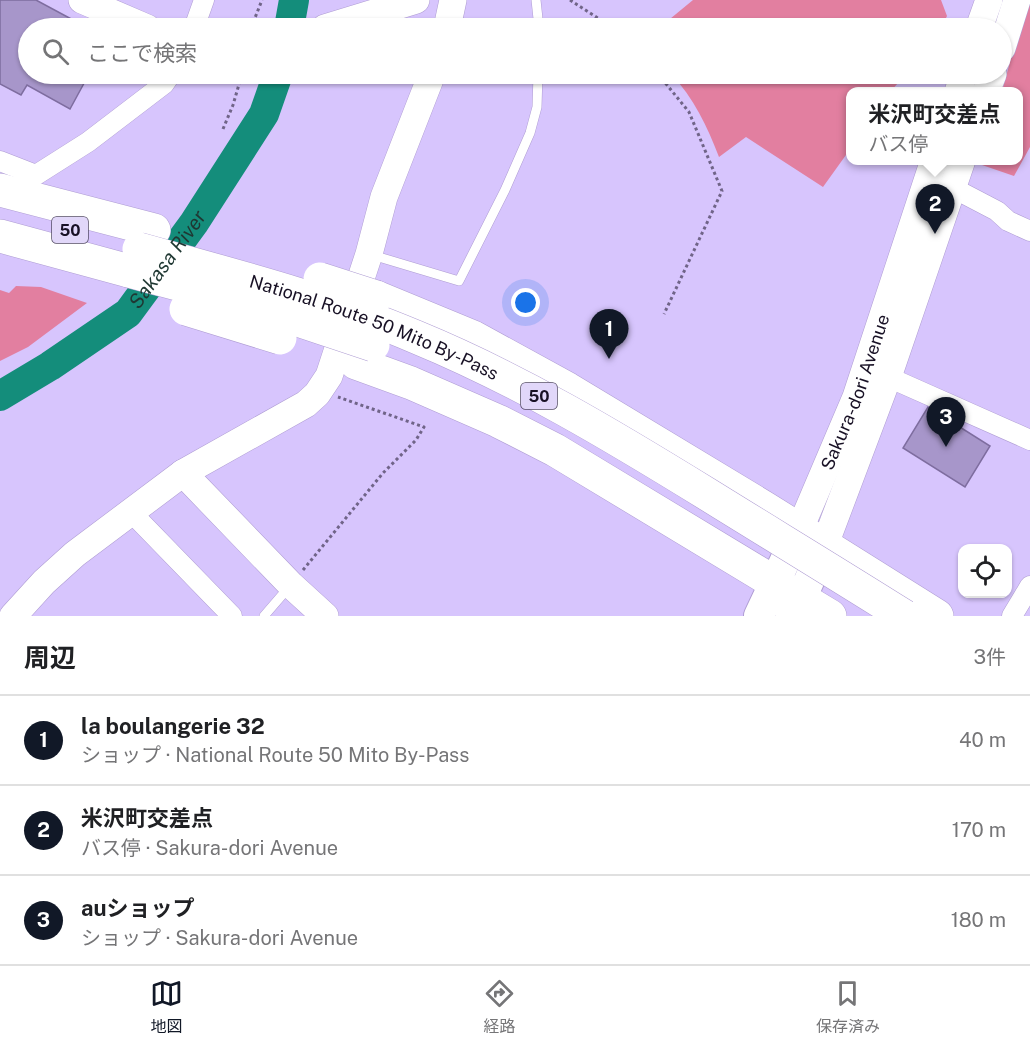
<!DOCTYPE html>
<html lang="ja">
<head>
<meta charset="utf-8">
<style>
  :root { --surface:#fff; --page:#f6f6f6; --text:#202124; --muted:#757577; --line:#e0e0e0; --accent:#111827 }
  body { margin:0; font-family:"Public Sans","Noto Sans JP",sans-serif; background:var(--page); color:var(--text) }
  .controls { position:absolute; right:18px; bottom:18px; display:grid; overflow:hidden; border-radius:12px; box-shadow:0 2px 4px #0004 }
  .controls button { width:54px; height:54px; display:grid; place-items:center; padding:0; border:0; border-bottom:2px solid var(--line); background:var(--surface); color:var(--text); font:30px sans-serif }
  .you { position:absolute; left:526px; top:303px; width:21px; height:21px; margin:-15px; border:4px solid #fff; border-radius:50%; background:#1a73e8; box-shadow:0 0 0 9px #1a73e833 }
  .badge { display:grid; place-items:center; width:39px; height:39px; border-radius:50%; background:var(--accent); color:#fff; font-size:20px; font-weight:700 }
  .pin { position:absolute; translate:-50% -50px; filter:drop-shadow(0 2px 3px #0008) }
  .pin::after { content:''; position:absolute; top:32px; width:21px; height:18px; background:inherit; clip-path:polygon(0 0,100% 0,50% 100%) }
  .popup { position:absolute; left:846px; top:87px; width:177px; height:78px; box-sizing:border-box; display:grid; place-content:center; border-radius:12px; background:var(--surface); filter:drop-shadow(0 2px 4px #0005); font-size:20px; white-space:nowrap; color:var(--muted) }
  .popup b { font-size:22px; color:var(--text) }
  .popup::after { content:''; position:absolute; left:50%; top:100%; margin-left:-12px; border:12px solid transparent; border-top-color:var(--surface) }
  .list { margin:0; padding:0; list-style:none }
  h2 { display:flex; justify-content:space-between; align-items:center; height:78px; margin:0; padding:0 24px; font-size:26px }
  h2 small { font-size:20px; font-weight:400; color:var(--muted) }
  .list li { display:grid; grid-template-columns:39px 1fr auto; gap:18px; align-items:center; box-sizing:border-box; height:90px; padding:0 24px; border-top:2px solid var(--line) }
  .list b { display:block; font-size:22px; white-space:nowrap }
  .list p { margin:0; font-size:20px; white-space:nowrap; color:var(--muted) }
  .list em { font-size:20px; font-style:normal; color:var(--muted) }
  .icon { flex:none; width:33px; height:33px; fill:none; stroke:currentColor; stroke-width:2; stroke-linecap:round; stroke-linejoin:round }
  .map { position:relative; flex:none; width:1030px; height:616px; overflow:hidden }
  .search { position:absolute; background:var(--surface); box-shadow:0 2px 4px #0004; left:18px; right:18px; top:18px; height:66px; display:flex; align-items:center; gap:15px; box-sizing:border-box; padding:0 21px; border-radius:33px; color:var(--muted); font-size:22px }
  .sheet { height:348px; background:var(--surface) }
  nav { display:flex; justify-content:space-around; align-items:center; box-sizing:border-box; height:84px; border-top:2px solid var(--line); background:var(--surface); font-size:16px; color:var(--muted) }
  nav a { display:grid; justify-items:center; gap:3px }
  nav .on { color:var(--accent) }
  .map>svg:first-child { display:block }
  .forest { fill:#e27fa0 }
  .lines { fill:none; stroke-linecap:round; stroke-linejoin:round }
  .river { stroke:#148d7b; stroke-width:30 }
  .building { fill:#a796ca; stroke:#7e6d9f; stroke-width:1.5 }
  .lane-casing { stroke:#af9dd3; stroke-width:10 }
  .street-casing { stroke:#af9dd3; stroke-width:21 }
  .secondary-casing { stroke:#af9dd3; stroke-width:28 }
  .primary-casing { stroke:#af9dd3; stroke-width:32 }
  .highway-casing { stroke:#af9dd3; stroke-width:34 }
  .path { stroke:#706488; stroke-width:3; stroke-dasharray:3 3; stroke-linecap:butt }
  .lane { stroke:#fff; stroke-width:9 }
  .street { stroke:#fff; stroke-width:20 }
  .secondary { stroke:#fff; stroke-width:27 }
  .primary { stroke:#fff; stroke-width:30 }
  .highway { stroke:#fff; stroke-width:33 }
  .highway-bridge-casing { stroke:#af9dd3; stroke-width:34; stroke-linecap:butt }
  .highway-bridge { stroke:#fff; stroke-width:33 }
  .labels { text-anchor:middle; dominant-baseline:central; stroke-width:4.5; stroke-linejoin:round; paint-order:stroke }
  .shield { fill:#e1d7f9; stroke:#544c65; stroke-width:1.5 }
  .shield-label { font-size:16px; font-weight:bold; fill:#181125 }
  .street-label { font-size:18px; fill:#181125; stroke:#e1d7f9 }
  .water-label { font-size:20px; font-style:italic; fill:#1f3732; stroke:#e1d7f9 }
</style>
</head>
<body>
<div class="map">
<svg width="1030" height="616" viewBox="0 0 1030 616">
  <rect width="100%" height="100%" fill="#d7c5fd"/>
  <path class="forest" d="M693,0H941L947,16L941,28H659Z
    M1027,1H1030V147L1014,176L982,165L984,161L1019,160V92L1002,91Z
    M671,74H895L898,83L891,91L851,92V148L823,187L746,137L719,157C707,126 694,98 671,74Z
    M16,286L41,287L87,303L28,347L0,361V290L9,293Z"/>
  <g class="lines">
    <g class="river">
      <path d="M289,28L294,0"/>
      <path id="s1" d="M0,396L50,366L128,313L194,223L264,114L278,74"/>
    </g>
  </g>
  <path class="building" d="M0,0H36L88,28H28V74H89L70,109L27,85L21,95L0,84Z
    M928,407L990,446L965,487L903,448Z"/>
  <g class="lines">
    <defs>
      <path id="lane" d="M536,0L539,28
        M372,255L459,281L505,190L530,133L537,107L538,74
        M264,616L289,587"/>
      <path id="street" d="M194,28L204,0
        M0,161L36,175L88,142L164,84L171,74
        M953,188L997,211L1008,221L1030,231
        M888,377L1030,440
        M130,511L232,616
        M1012,616L1030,586"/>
      <g id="secondary">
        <path d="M82,0L147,28"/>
        <path d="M325,28L416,0"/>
        <path d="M447,28L453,0"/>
        <path d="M979,28L989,0"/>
        <path d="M1002,48L1017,0"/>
        <path d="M958,92L964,74"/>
        <path d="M986,92L993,74"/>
        <path d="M183,473L291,585L325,616"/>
        <path id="s2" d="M799,531L856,397L934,160"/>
        <path d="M824,547L888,377L962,160"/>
        <path d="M13,616L44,582L75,554L183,473L306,404L317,394L329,376L369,254L384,197L432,74"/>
      </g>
      <path id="primary" d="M759,616L799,531
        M791,616L801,599L824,547"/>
      <path id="highway" d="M0,190L154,230
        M0,236L129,271
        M376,297L473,337L568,389L765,508L937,616
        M356,363L411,383L498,421L555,450L830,616"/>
    </defs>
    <use href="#lane" class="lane-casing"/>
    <use href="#street" class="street-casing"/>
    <use href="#secondary" class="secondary-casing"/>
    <use href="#primary" class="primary-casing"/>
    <use href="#highway" class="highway-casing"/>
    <path class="path" d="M570,0L613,28
      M251,28L262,0
      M658,74L689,112L722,191L664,314
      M223,129L233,105L242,74
      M303,570L383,473L416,440L424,427L338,397"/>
    <use href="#lane" class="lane"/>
    <use href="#street" class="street"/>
    <use href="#secondary" class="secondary"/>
    <use href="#primary" class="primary"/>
    <use href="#highway" class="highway"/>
    <defs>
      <g id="highway-bridge">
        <path id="s3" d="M139,249C232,275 327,299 416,337C518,379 613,436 707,494C773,535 839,575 904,616"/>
        <path d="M129,271L241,301L373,345"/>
        <path d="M320,279L376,297"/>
        <path d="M186,309L280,338"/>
      </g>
    </defs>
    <use href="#highway-bridge" class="highway-bridge-casing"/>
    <use href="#highway-bridge" class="highway-bridge"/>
  </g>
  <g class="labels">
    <g class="shield">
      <rect x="52" y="217" width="36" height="26" rx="4.5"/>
      <rect x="521" y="383" width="36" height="26" rx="4.5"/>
    </g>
    <g class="shield-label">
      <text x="70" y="230">50</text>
      <text x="539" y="396">50</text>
    </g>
    <g class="street-label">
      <text stroke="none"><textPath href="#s3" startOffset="248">National Route 50 Mito By-Pass</textPath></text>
      <text stroke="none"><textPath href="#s2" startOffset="150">Sakura-dori Avenue</textPath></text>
    </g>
    <g class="water-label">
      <text stroke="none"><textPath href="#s1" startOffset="219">Sakasa River</textPath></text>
    </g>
  </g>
</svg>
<div class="controls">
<button><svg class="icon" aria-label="locate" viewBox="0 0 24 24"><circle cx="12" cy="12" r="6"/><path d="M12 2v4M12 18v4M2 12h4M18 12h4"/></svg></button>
</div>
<div class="you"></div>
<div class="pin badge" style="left:609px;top:359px">1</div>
<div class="pin badge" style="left:935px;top:234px">2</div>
<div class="popup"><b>米沢町交差点</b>バス停</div>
<div class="pin badge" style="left:946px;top:447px">3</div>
<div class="search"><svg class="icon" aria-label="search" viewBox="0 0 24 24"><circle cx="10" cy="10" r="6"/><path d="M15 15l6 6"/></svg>ここで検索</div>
</div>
<section class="sheet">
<h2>周辺<small>3件</small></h2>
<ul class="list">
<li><span class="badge">1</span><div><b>la boulangerie 32</b><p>ショップ · National Route 50 Mito By-Pass</p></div><em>40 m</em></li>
<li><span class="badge">2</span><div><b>米沢町交差点</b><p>バス停 · Sakura-dori Avenue</p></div><em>170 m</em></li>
<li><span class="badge">3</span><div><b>auショップ</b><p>ショップ · Sakura-dori Avenue</p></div><em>180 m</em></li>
</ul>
</section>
<nav>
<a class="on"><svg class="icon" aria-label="map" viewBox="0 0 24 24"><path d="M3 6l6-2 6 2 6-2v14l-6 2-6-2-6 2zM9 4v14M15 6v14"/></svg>地図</a>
<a><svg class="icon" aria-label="directions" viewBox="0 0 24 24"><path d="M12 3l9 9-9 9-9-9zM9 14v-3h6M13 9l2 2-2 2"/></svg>経路</a>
<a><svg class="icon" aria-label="saved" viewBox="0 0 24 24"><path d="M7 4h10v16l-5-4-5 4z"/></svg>保存済み</a>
</nav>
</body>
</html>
